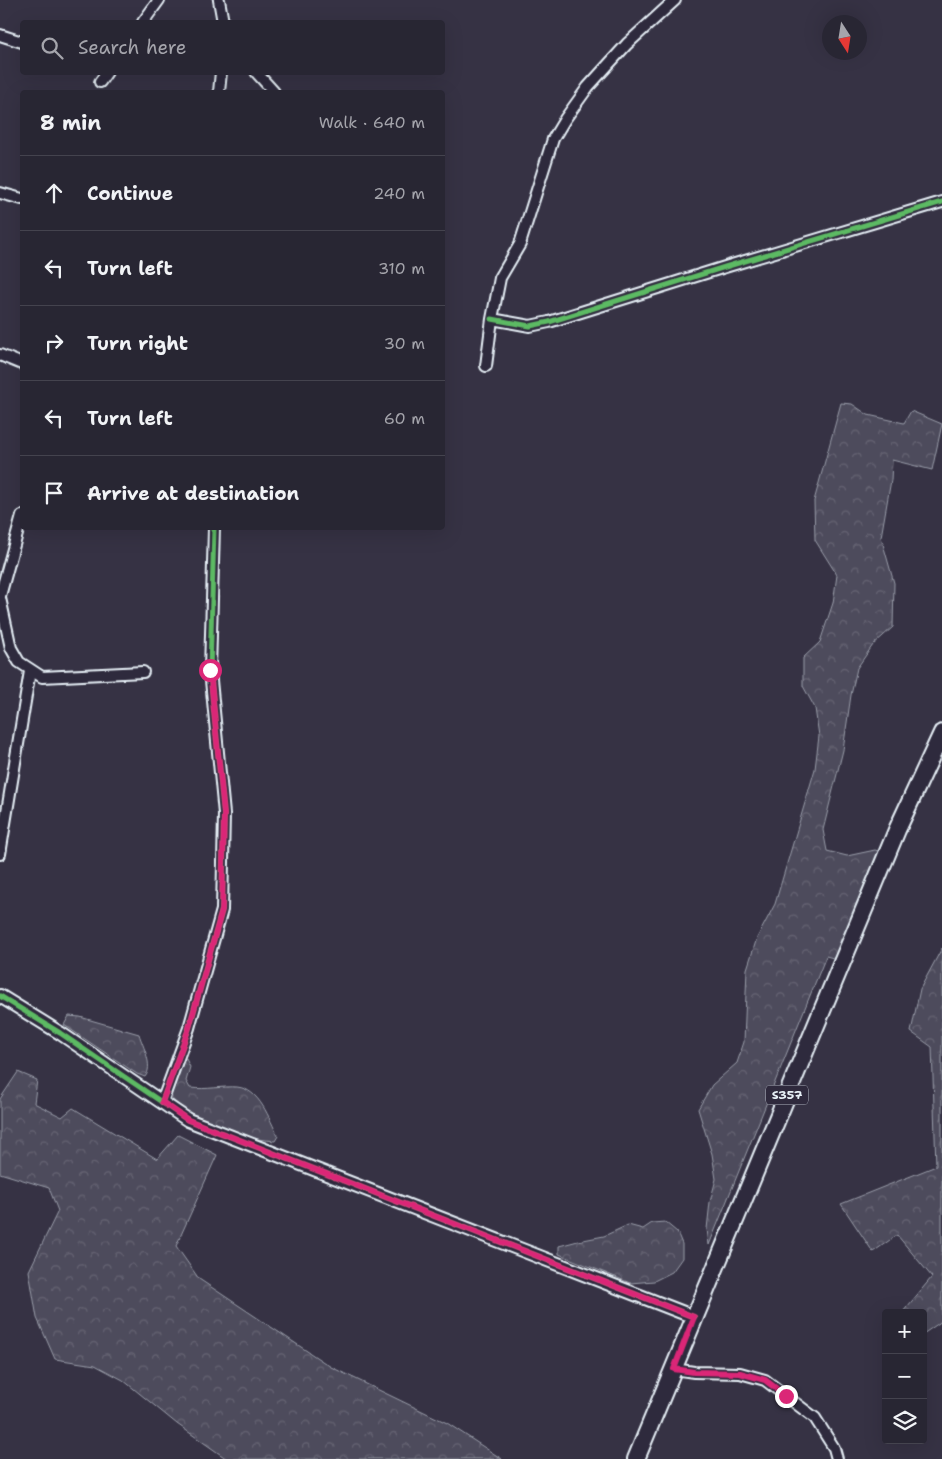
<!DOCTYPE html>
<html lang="en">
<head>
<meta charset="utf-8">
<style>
  :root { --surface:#282633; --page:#302e3b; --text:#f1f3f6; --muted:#a5a5ac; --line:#44434e }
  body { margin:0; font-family:"Shantell Sans",sans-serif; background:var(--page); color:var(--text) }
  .controls { position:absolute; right:15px; bottom:15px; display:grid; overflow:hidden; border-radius:5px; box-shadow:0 5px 20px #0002 }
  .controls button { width:45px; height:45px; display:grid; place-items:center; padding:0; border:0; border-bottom:1px solid var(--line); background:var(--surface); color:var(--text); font:25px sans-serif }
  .compass { position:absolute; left:822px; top:15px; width:45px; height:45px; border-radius:50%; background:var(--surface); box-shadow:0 5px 20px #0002; rotate:168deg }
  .stop { position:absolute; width:15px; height:15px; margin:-11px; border:4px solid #db2777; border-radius:50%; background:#fff }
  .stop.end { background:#db2777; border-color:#fff; box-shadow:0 1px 5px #0008 }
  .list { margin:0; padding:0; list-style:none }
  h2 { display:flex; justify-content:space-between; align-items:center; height:65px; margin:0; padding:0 20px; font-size:21px }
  h2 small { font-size:16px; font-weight:400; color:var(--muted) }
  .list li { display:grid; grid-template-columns:32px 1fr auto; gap:15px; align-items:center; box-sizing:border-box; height:75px; padding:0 20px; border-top:1px solid var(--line) }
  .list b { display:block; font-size:19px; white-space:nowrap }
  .list em { font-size:16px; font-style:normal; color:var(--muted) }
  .icon { flex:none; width:28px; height:28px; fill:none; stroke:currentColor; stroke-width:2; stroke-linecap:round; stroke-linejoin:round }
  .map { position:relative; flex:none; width:942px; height:1459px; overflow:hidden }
  .search { position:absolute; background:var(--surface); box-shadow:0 5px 20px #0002; left:20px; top:20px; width:425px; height:55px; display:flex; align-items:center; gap:12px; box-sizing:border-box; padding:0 18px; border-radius:5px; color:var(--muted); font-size:19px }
  .panel { position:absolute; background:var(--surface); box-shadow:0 5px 20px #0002; left:20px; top:90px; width:425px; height:440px; border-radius:5px }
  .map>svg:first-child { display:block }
  .forest { fill:url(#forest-crowns); stroke:#9a9eaa }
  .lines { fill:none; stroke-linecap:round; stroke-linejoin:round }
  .minor-casing { stroke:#e8f1f8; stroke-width:14 }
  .tertiary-casing { stroke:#e8f1f8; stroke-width:16 }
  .primary-casing { stroke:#e8f1f8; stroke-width:20 }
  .minor { stroke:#2f2a3d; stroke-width:10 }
  .tertiary { stroke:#2f2a3d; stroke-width:12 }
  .primary { stroke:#2f2a3d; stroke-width:16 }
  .cycleway-casing { stroke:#2f2a3d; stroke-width:8 }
  .cycleway { stroke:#5cba63; stroke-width:5 }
  .route { stroke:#db2777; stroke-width:6 }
  .labels { text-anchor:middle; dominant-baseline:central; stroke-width:5; stroke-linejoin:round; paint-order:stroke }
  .shield { fill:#2f2a3d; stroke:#b0b5c0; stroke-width:1 }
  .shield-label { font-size:12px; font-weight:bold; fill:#e8f1f8 }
</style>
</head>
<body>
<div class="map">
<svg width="942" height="1459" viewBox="0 0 942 1459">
  <defs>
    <pattern id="forest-crowns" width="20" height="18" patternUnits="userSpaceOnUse" patternTransform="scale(1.25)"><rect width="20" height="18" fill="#4d4b5c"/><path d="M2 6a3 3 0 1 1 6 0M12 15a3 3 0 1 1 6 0" fill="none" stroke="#676574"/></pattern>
  </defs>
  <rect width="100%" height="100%" fill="#363244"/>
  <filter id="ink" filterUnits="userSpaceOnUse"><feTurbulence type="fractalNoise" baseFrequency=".02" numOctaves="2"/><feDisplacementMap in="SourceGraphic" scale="10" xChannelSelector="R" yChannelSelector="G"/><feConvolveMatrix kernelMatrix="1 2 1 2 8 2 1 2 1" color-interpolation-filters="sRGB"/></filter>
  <g filter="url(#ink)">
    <path class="forest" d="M841,403L852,404L868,415L904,423L911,411L942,424L932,470L892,460L891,480L881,537L894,583L893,627L873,645L857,668L851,695L843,750L823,830L827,851L847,856L875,850L882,852L837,959L826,956L709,1245L707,1229L710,1202L716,1179L712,1154L698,1109L712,1085L737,1063L744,1042L747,969L757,938L775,904L815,769L819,736L815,708L803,686V658L820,642L833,603L837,575L815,540L814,501Z
      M942,948V1321L923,1334V1313H902L932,1277L897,1235L873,1252L841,1204L936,1166L932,1047L911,1032L920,989Z
      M69,1016L80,1017L139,1034C143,1047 154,1066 145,1077L137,1074L64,1025Z
      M182,1058L186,1059L190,1067L186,1081L190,1088C207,1090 222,1086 237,1087C260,1089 269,1119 278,1136L275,1141C265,1140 254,1139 244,1136C223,1130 182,1114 170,1096Z
      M18,1072L37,1080L34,1103L62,1117L73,1108L157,1159L178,1135L217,1155L176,1246L199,1279L331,1367L447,1423L502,1459H227L177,1424L123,1380L95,1365L55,1359L37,1318L29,1271L58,1211L49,1188L0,1173V1099Z
      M665,1222L677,1232L682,1244V1258L672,1272L654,1281L630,1283L559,1254V1246L578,1241L604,1236L628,1225L643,1229L652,1223Z"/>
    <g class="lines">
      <defs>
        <path id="minor" d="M219,0L223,22
          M143,22L159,0
          M0,35L22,42
          M256,72L274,92
          M100,82L107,72
          M219,92L221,72
          M0,193L22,199
          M492,319L530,326L549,322L725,267L942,202
          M0,355L22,364
          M486,366L492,319L500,278L520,244L553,139L565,119L588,87L627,44L675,0
          M0,596L22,516
          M0,598L11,648L19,662L42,677L143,672
          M0,854L30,671
          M162,1102L189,1028L222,910L224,814L210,670L214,528
          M674,1369L694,1372L740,1373L765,1380L815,1418L834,1448L837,1459"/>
        <path id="tertiary" d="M0,996L60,1033L188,1120L694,1317"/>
        <path id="primary" d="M636,1459L897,830L942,733"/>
      </defs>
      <use href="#minor" class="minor-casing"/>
      <use href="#tertiary" class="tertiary-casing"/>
      <use href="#primary" class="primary-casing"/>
      <use href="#minor" class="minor"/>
      <use href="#tertiary" class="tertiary"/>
      <use href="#primary" class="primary"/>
      <defs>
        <path id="cycleway" d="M492,319L530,326L549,322L725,267L942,202
          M0,996L60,1033L188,1120L694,1317
          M162,1102L189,1028L222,910L224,814L210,670L214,528"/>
      </defs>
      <use href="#cycleway" class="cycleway-casing"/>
      <use href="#cycleway" class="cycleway"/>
    </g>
  </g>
  <g class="lines" filter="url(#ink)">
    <path class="route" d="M210,670L224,814L222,910L189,1028L162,1102L188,1120L694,1317L674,1369L694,1372L740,1373L765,1380L786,1396"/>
  </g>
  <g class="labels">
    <rect class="shield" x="766" y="1085.5" width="42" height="19" rx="4"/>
    <g class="shield-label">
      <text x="787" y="1095">S357</text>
    </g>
  </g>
</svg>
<div class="controls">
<button>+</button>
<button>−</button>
<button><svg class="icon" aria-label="layers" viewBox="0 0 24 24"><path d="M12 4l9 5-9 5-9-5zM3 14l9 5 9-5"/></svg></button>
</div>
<svg class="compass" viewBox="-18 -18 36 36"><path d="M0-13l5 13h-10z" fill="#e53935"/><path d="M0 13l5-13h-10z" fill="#a5a5ac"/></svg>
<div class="stop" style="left:210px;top:670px"></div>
<div class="stop end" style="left:786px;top:1396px"></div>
<div class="search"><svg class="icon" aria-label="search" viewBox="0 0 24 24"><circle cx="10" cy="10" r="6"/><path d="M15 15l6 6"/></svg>Search here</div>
<section class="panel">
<h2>8 min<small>Walk · 640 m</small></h2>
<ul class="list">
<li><svg class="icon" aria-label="ahead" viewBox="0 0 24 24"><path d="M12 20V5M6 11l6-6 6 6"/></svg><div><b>Continue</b></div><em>240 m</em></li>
<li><svg class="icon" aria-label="left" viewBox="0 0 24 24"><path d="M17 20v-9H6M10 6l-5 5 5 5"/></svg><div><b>Turn left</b></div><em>310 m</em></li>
<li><svg class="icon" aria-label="right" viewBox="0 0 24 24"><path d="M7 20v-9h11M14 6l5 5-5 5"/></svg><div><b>Turn right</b></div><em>30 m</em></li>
<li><svg class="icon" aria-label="left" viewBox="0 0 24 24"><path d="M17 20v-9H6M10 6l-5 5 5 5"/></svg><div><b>Turn left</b></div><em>60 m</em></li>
<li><svg class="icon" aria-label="arrive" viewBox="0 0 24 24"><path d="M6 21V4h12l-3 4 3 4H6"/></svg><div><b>Arrive at destination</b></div></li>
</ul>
</section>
</div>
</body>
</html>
